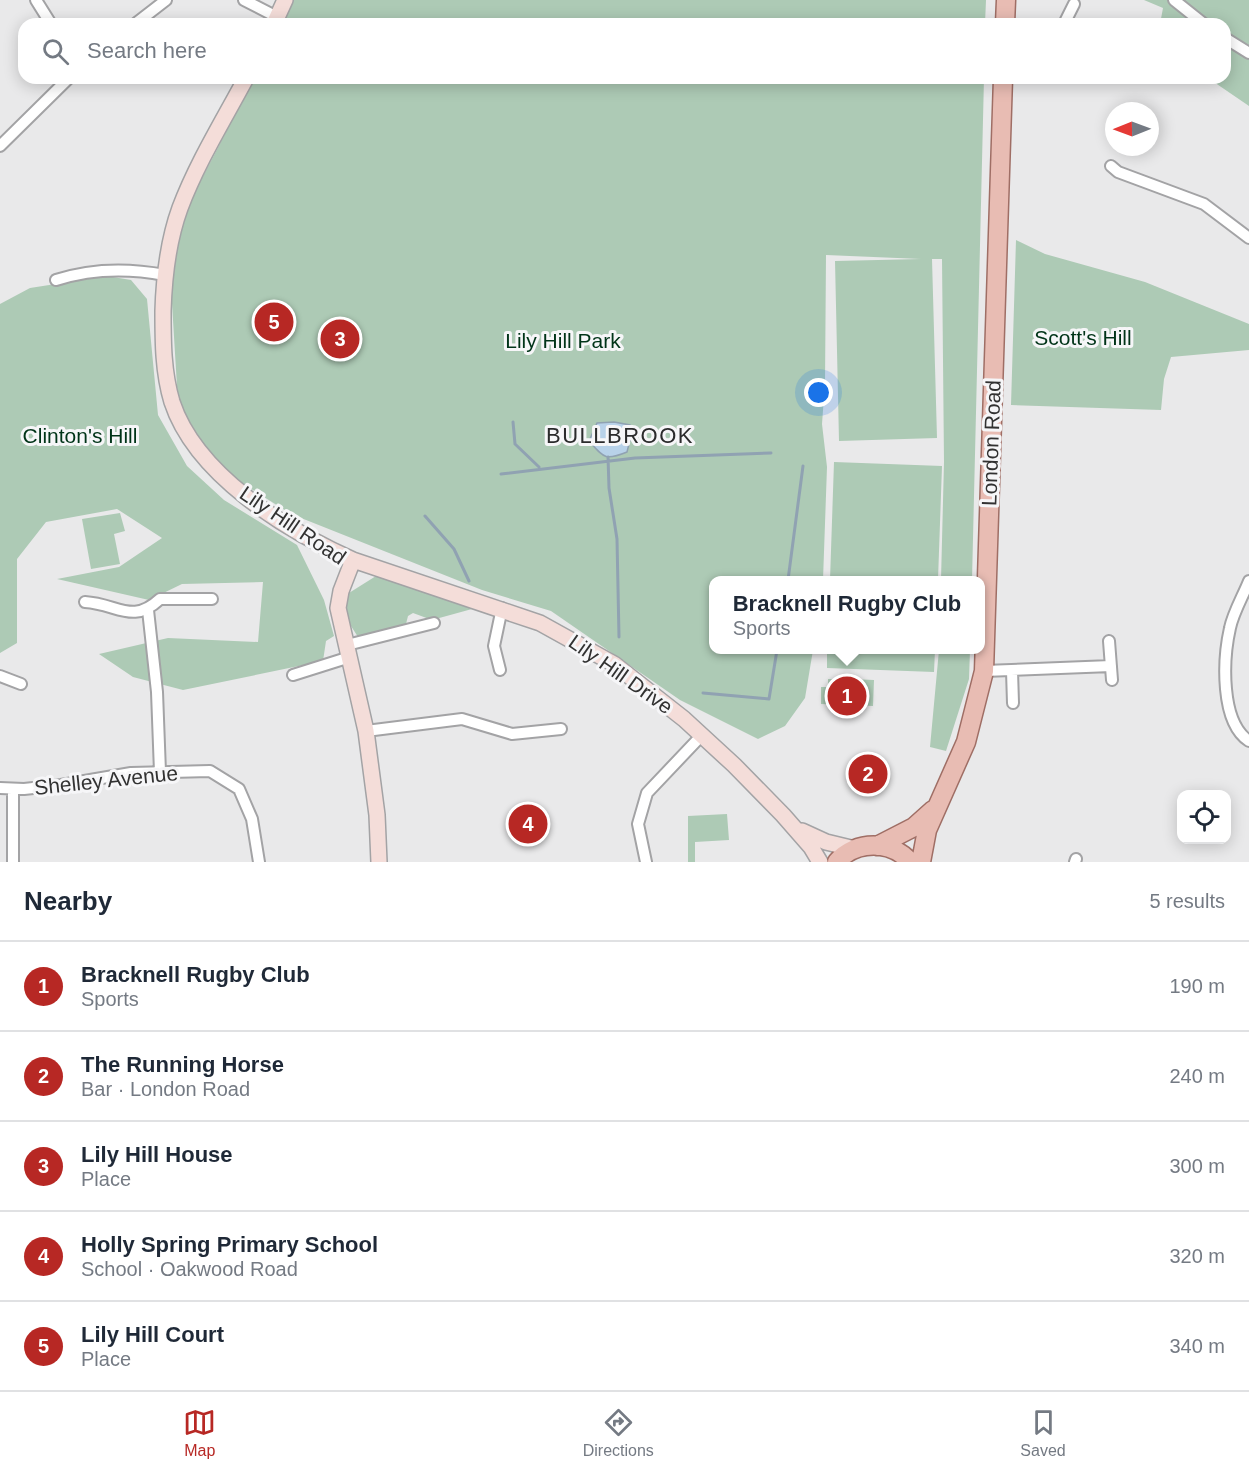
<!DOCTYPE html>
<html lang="en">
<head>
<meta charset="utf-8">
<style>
  :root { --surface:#fff; --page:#f6f6f7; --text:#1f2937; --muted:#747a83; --line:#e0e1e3; --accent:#b72824 }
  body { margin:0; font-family:Helvetica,sans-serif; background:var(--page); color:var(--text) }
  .controls { position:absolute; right:18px; bottom:18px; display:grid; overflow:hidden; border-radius:12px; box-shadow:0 3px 15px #0003 }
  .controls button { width:54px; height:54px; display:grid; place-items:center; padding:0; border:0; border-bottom:2px solid var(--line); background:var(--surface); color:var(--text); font:30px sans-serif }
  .compass { position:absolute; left:1105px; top:102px; width:54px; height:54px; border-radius:50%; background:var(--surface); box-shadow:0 3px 15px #0003; rotate:269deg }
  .you { position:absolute; left:819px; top:393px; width:21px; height:21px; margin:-15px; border:4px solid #fff; border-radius:50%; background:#1a73e8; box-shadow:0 0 0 9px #1a73e833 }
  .badge { display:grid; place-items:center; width:39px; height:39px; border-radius:50%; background:var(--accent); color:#fff; font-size:20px; font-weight:700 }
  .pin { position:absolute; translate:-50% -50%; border:3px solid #fff; box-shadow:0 2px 6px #0006 }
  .popup { position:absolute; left:709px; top:576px; width:276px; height:78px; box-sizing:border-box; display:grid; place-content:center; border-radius:12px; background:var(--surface); filter:drop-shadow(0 2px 4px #0005); font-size:20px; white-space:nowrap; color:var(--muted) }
  .popup b { font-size:22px; color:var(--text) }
  .popup::after { content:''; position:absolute; left:50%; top:100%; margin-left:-12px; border:12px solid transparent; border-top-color:var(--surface) }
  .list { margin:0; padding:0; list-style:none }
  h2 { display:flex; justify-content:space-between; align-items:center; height:78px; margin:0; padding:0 24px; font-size:26px }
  h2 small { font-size:20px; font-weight:400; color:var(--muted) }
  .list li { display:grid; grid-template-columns:39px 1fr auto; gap:18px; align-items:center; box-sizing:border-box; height:90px; padding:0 24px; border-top:2px solid var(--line) }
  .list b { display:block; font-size:22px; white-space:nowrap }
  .list p { margin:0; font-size:20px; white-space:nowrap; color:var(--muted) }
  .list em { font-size:20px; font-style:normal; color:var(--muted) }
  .icon { flex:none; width:33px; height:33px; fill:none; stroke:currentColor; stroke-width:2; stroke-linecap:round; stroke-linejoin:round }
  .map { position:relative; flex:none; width:1249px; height:862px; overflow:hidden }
  .search { position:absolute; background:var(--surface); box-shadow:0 3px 15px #0003; left:18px; right:18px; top:18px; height:66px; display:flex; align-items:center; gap:15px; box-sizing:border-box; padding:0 21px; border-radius:18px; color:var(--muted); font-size:22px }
  .sheet { height:528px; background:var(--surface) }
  nav { display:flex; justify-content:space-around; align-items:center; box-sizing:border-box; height:84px; border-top:2px solid var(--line); background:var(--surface); font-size:16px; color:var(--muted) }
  nav a { display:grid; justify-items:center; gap:3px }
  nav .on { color:var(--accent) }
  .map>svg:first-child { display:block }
  .green { fill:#adcab5 }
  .water { fill:#b8d2e9; stroke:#90a2b2; stroke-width:1.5 }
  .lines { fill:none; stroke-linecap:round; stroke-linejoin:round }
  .stream { stroke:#90a2b2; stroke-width:3 }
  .street-casing { stroke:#a3a3a5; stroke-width:14 }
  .secondary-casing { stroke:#a3a3a5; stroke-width:18 }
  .primary-casing { stroke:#9f6e65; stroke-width:21 }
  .street { stroke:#fff; stroke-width:10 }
  .secondary { stroke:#f4ddd9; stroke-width:15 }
  .primary { stroke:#e8bcb3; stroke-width:18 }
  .labels { text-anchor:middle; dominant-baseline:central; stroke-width:6; stroke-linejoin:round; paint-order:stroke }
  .park-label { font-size:21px; fill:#003418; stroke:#f6f6f8 }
  .street-label { font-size:21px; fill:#323232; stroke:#f6f6f8 }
  .neighbourhood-label { font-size:22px; letter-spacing:1.5px; fill:#2b2b2c; stroke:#f6f6f8 }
</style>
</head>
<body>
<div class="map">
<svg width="1249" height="862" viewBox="0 0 1249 862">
  <rect width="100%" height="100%" fill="#e9e9ea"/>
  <path class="green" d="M293,0H986L985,24H282Z
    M1144,0H1249V106L1208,78H1225V24H1160L1163,8Z
    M254,78H984L972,580H941L944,462L942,259H932L937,438L839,441L835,261L921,259L826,255L825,383L822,424L827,467L823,580H714V650H813L805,698L785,726L758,739L680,700L551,611L482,590L291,514L218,468L178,403L171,287L184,213Z
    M1016,240L1045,254L1145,282L1249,324V350L1171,357L1164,379L1161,410L1011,405Z
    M107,276L131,280L147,299L158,415L187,466L224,500L297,545L324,600L334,636L326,641L323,661L183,690L133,677L99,654L168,638L258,642L263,582L182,584L149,600L57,579L119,567L162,538L117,509L46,522L17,559V643L0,653V304L30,288Z
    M834,462L942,466L938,580H830Z
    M120,513L125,531L114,534L120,564L91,569L82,519Z
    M376,576L472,609L432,620L413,613L408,616L406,624L358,637L344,615L341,598Z
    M827,650H935L934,672L827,668Z
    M939,650H970L969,679L946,751L930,747Z
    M828,679H844V688H849L850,679L874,680L873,706L821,704V687H828Z
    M727,814L729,840L695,842V862H688V816Z"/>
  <path class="water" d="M614,422L630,425L631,436L627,452C605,461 604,458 589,441L597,423Z"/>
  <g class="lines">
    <path class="stream" d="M513,422L515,444L539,467
      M608,457L609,488L617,539L619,637
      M501,474L635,458L771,453
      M425,516L454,549L469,581
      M788,580L803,466
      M703,693L769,699L777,650"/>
    <defs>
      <path id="street" d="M36,0L51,24
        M244,0L277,17
        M1174,0L1204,24
        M135,24L166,0
        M1064,24L1074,4
        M1225,38L1249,53
        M0,146L69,78
        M1111,166L1118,172L1204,204L1249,238
        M56,280C93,268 128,268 165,275
        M1249,581C1243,596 1233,613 1230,628C1223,659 1220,722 1249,741
        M85,602C118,604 132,625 160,599H212
        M148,610L157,692L160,772
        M1109,641L1112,680
        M347,645L434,623
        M500,670L494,646L502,608
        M984,671L1111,666
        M1012,671L1013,703
        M293,675L350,657
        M0,676L21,684
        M366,731L462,719L512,734L561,729
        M0,788L24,789L61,785L131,773L210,771L239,789L252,819L259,862
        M13,789V862
        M646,862L638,824L647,793L702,735
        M1075,862L1076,859"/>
      <path id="secondary" d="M274,24L285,0
        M246,78C223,121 197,163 180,208C168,241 164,277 163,311C163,342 163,372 172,402C196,475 286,530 353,560L540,623L614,664L684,719L734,765L783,815L811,847L820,862
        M353,560L341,591L338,608L366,731L377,815L379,862
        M802,831L826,842L855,849"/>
      <path id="primary" d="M1005,24L1006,0
        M877,846L914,827L933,810
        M837,862C855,840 892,840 910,862
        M921,862L927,830L966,742L984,671L1003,78"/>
    </defs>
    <use href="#street" class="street-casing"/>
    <use href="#secondary" class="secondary-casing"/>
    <use href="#primary" class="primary-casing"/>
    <use href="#street" class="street"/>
    <use href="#secondary" class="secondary"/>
    <use href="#primary" class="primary"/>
  </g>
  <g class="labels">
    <g class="park-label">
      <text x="1083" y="337">Scott's Hill</text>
      <text x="563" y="340">Lily Hill Park</text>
      <text x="80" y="435">Clinton's Hill</text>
    </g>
    <g class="street-label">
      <text transform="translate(991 443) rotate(-88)">London Road</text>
      <text transform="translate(293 525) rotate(34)">Lily Hill Road</text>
      <text transform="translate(621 674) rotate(35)">Lily Hill Drive</text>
      <text transform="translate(106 780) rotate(-6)">Shelley Avenue</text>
    </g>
    <g class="neighbourhood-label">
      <text x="620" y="435">BULLBROOK</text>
    </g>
  </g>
</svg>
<div class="controls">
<button><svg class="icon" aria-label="locate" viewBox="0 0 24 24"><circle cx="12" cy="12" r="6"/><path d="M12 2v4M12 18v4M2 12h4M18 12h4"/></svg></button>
</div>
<svg class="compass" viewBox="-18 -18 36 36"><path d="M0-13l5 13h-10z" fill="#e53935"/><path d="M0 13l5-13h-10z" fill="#747a83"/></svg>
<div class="you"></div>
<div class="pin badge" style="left:847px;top:696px">1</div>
<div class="popup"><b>Bracknell Rugby Club</b>Sports</div>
<div class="pin badge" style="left:868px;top:774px">2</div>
<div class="pin badge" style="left:340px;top:339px">3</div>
<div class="pin badge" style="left:528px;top:824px">4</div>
<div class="pin badge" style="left:274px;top:322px">5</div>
<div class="search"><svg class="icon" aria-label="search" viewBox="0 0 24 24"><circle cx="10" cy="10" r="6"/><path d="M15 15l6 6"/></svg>Search here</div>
</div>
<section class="sheet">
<h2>Nearby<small>5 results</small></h2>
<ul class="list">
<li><span class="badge">1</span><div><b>Bracknell Rugby Club</b><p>Sports</p></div><em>190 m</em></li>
<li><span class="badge">2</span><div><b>The Running Horse</b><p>Bar · London Road</p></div><em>240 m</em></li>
<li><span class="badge">3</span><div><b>Lily Hill House</b><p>Place</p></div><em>300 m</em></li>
<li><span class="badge">4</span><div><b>Holly Spring Primary School</b><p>School · Oakwood Road</p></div><em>320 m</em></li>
<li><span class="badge">5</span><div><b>Lily Hill Court</b><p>Place</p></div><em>340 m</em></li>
</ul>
</section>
<nav>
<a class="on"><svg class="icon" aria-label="map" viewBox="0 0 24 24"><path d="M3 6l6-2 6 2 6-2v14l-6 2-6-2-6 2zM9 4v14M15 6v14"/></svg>Map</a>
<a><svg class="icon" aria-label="directions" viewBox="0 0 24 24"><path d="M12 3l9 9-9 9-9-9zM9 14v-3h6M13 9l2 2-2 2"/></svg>Directions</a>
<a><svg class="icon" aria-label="saved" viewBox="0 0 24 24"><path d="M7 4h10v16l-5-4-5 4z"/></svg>Saved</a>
</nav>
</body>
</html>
